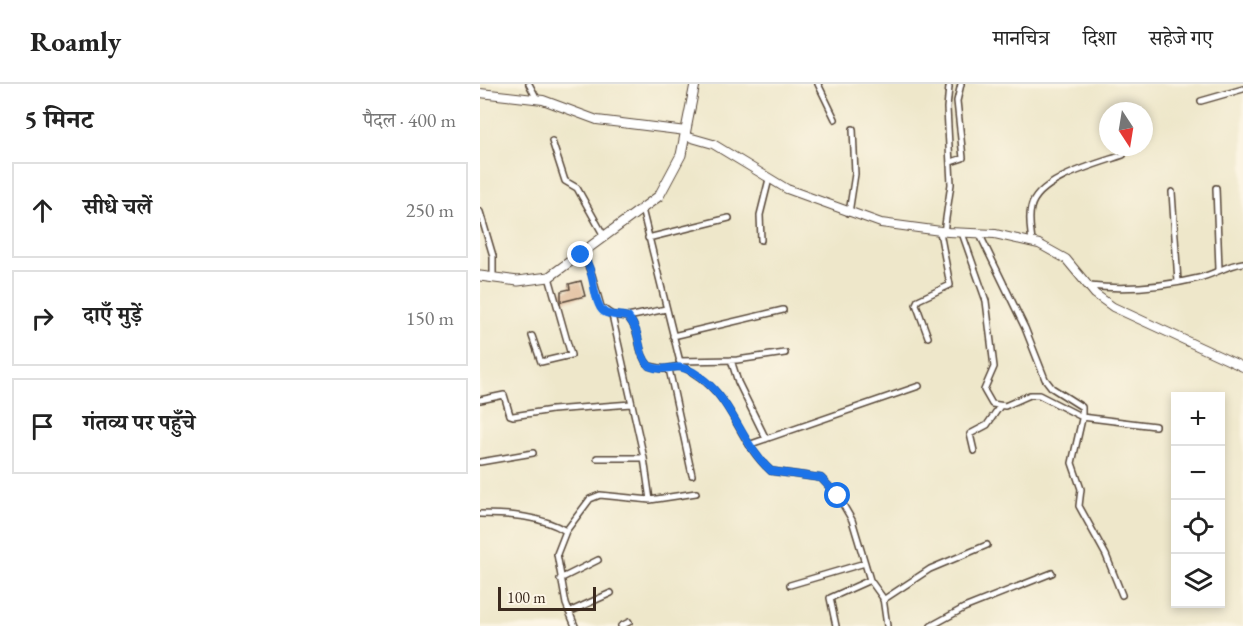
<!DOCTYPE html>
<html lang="hi">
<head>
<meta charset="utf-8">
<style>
  :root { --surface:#fff; --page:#f6f6f6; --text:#222; --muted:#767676; --line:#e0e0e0 }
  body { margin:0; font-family:"EB Garamond","Noto Serif Devanagari",serif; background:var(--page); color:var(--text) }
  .controls { position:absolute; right:18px; bottom:18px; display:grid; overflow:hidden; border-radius:0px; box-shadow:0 3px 9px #0003 }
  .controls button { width:54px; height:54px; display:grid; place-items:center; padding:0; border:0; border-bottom:2px solid var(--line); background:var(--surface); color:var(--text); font:30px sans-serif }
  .compass { position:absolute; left:619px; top:18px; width:54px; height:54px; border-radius:50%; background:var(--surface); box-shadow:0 3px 9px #0003; rotate:168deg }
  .scale { position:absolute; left:18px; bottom:15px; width:98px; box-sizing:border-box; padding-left:6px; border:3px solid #3b2a1e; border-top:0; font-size:16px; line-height:21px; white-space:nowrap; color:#3b2a1e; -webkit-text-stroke:4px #fcf5e5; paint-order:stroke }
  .stop { position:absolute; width:18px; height:18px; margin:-14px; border:4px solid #1a73e8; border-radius:50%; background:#fff }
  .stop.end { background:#1a73e8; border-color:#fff; box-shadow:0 2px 6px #0008 }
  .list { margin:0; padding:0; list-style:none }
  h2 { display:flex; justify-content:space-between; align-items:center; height:78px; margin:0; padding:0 24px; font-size:26px }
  h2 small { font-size:20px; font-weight:400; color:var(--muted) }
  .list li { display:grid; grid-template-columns:39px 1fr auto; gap:18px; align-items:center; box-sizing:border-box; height:96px; margin:0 12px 12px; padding:0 12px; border:2px solid var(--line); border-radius:0px }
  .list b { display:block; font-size:22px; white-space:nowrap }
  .list em { font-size:20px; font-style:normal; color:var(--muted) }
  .icon { flex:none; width:33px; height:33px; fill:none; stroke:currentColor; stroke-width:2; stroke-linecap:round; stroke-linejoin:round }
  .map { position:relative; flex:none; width:763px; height:542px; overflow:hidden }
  header { display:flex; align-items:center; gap:36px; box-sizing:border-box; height:84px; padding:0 30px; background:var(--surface); border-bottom:2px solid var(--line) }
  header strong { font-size:28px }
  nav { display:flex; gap:33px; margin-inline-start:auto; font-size:21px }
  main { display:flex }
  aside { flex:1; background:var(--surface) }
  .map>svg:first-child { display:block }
  .building { fill:#d19e73 }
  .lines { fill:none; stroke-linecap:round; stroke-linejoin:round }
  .street-casing { stroke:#564638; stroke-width:8 }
  .secondary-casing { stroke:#564638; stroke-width:10 }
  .primary-casing { stroke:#564638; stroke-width:11 }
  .street { stroke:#fff; stroke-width:5 }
  .secondary { stroke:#fff; stroke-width:8 }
  .primary { stroke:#fff; stroke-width:9 }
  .route { stroke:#1a73e8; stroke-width:8 }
</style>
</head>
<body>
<header>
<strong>Roamly</strong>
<nav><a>मानचित्र</a><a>दिशा</a><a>सहेजे गए</a></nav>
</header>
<main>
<aside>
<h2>5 मिनट<small>पैदल · 400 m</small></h2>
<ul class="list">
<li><svg class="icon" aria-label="ahead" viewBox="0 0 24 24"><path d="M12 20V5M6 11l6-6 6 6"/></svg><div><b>सीधे चलें</b></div><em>250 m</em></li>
<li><svg class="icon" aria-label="right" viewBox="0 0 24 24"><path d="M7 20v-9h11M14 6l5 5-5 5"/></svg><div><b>दाएँ मुड़ें</b></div><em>150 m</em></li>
<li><svg class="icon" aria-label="arrive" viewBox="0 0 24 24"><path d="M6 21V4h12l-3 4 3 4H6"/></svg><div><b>गंतव्य पर पहुँचे</b></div></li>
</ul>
</aside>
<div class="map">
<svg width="763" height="542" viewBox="0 0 763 542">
  <rect width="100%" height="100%" fill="#fcf5e5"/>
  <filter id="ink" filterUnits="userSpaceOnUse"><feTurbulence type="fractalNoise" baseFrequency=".0167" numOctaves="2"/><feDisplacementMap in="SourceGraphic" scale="12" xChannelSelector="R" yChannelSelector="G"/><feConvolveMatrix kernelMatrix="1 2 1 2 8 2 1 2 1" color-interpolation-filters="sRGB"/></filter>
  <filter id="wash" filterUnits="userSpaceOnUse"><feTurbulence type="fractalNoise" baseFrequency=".008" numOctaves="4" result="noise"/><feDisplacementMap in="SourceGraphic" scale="24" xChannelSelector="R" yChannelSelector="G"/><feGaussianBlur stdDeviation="1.35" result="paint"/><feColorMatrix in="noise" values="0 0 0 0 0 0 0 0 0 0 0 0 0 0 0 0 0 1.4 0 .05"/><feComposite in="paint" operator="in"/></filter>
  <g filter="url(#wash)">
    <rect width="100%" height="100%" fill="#eee7ca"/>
    <g id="blocks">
      <path class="building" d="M101,197L105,212L81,218V207L90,205L89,200Z"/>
    </g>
  </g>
  <g filter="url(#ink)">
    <use href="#blocks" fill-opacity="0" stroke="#564638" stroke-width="1.5"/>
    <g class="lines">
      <defs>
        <path id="street" d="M49,0L57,15
          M338,0L355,35
          M721,17L763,5
          M72,57L85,97L97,104L124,152
          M471,78L483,74L477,17L481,0
          M736,104L739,185
          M692,108L698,198
          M0,128L13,172V194
          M369,129L375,90L373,45
          M464,148L471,100L467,24L469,3
          M482,149L506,217L514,283L504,306L512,320L525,322L550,311H559L602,333L675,342
          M499,149L545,244L565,295L572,304L602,323V335L592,379L601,405L599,422L626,471L642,511
          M168,154L249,134
          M281,156L280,131L289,95
          M552,158C551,147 548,135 551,124C557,95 617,80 643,71
          M103,170L112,191L121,223L132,231L164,374L170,416
          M609,202C647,206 682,203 719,194C735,190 747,181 763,179
          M132,231L148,233L186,225
          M148,233C162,249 156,268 169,282L184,285L201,282L162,125
          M52,252L61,278L91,271L69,193
          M193,252L303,226
          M448,253L436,220L438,216L470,201L460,148
          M251,276L258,298L286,355
          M199,277L257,276L305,269
          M201,282C257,309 252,352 291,387L341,394L358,412L372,436L390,496L403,514L407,542
          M189,285L212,391
          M0,316L24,311L30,331L33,332L72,326L151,320
          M271,360L439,302
          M494,367L490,350L507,341L520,322
          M117,374H164
          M0,378L53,369
          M0,430C29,430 61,432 86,447
          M80,495L118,476
          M310,501L385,479
          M403,516L450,485L507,461
          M89,528L131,509
          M95,542L86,520L77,470L86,447L110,415L120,411L170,416L216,409
          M141,542L149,538
          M356,542L350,514L390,496
          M451,542L484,524L572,489"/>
        <path id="secondary" d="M0,9L63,16L117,36L206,47
          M205,52L233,60L307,105L401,139L468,148L515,150L559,160L586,175L615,210L633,223L763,283"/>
        <path id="primary" d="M0,192L38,197L69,193L179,112L201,71L215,0"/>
      </defs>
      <use href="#street" class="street-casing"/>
      <use href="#secondary" class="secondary-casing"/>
      <use href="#primary" class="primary-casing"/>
      <use href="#street" class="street"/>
      <use href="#secondary" class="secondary"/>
      <use href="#primary" class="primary"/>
    </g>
  </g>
  <g class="lines" filter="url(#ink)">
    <path class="route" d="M101,171C116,182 111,217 124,228C130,232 141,231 148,233C163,250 156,268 169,282C187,290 195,277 213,288C252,311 259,358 291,387L341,394L358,412"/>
  </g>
</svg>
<div class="controls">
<button>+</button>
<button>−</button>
<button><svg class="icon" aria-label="locate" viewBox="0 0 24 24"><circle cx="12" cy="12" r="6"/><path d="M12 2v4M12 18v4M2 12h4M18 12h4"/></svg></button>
<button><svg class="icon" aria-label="layers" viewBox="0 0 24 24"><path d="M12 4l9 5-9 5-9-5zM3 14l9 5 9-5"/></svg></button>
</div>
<svg class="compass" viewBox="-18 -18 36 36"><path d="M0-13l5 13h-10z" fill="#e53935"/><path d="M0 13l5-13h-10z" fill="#767676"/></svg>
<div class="scale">100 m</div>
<div class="stop" style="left:358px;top:412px"></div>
<div class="stop end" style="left:101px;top:171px"></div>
</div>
</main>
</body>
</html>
